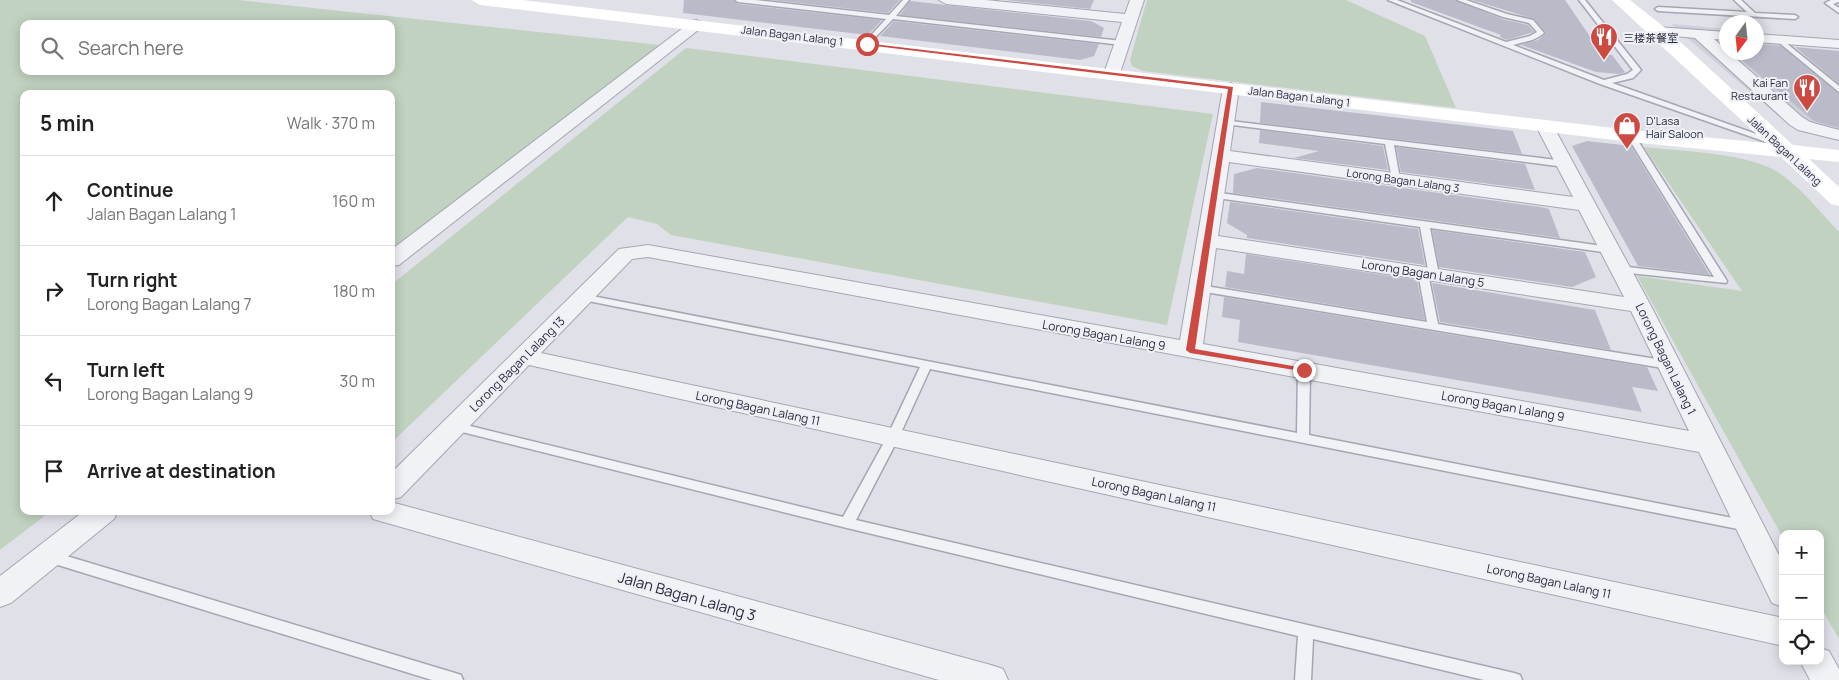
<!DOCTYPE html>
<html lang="en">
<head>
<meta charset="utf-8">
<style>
  :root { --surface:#fff; --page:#f2f2f2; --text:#222; --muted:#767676; --line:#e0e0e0 }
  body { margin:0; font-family:Manrope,"Noto Sans SC",sans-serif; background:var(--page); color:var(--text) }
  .controls { position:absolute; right:15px; bottom:15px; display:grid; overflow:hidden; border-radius:10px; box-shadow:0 2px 12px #0003 }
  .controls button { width:45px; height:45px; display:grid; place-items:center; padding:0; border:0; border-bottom:1px solid var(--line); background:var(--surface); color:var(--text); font:25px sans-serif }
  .compass { position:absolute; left:1719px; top:15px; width:45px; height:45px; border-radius:50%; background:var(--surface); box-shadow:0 2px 12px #0003; rotate:195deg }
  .stop { position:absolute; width:15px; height:15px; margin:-11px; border:4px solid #cd4a43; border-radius:50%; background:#fff }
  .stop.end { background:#cd4a43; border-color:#fff; box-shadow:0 1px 5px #0008 }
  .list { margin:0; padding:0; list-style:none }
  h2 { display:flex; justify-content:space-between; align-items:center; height:65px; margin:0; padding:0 20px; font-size:21px }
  h2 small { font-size:16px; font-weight:400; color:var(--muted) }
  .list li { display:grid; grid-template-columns:32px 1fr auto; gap:15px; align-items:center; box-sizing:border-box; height:90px; padding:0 20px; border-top:1px solid var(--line) }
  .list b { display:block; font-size:19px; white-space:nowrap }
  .list p { margin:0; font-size:16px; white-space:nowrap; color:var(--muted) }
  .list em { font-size:16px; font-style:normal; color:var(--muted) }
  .icon { flex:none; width:28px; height:28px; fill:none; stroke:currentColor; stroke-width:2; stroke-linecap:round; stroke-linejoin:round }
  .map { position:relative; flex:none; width:1839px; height:680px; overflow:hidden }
  .search { position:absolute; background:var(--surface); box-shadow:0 2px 12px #0003; left:20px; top:20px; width:375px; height:55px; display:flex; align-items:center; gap:12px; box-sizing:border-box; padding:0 18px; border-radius:10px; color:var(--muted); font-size:19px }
  .panel { position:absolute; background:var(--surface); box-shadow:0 2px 12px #0003; left:20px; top:90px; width:375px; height:425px; border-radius:10px }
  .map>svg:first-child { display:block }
  .built { fill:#cdcfda }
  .green { fill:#c1d2c0; fill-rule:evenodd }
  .building { fill:#b9bbc8 }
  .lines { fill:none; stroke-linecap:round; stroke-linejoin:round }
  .lane-casing { stroke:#a4a6b2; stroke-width:3 }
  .street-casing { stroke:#a4a6b2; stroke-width:2 }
  .lane { fill:#f1f2f6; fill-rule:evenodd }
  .street { fill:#f1f2f6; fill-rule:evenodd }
  .secondary { fill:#fff; fill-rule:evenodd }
  .route { fill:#cd4a43 }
  .labels { text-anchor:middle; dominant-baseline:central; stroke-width:4; stroke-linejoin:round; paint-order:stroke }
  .far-street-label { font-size:11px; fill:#282b3f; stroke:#eef0f6 }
  .far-poi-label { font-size:11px; fill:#282b3f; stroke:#eef0f6; text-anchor:start }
  .street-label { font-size:12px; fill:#282b3f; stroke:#eef0f6 }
  .near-street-label { font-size:15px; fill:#282b3f; stroke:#eef0f6 }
</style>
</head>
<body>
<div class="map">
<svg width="1839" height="680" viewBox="0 0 1839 680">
  <rect width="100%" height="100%" fill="#dfe0e8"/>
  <path class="built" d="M1671,24L1726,29V52H1756L1757,32L1766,33L1839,87V140L1788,124Z"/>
  <path class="green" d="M0,0H238L660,45L391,251V94H24V511H51L0,550ZM24,24H391V71H24Z
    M1147,0H1346L1425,36L1456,108L1143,71L1132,66L1130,60Z
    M686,48L1213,114L1167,325L671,235L657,224L628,217L391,443V285Z
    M1644,147C1680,151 1754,153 1782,175C1803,190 1821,213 1839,232V639L1820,606V534H1783V538L1637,276L1742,291Z"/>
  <path class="building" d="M684,0H733L738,4L882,20L868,35L683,13Z
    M772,0H900L888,13Z
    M1005,0H1094L1090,9Z
    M1411,0H1455L1502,19L1528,25L1534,32L1507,40L1500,37L1501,35L1411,2Z
    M1472,0H1565L1602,54L1612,55L1625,72L1619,74L1596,72L1521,45L1538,40L1546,33L1534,19Z
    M910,1L1091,21L1104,28L1101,37L900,15Z
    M894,21L1099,44L1094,56L1080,60L880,36Z
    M1756,44L1781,46L1839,94V128L1814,121L1732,52H1756Z
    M1795,47L1839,51V84Z
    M1261,102L1513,131L1522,154L1260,123Z
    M1260,130L1383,146L1388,170L1294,158L1319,151L1259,143Z
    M1587,141L1631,146L1710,275L1638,266L1572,146Z
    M1396,147L1525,164L1535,190L1401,172Z
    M1257,168L1541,207L1549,209L1560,238L1233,193L1234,174Z
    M1230,202L1418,229L1425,265L1247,238V235L1227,223Z
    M1432,230L1585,252L1596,277L1572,287L1439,267Z
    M1246,254L1417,280L1425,320L1225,287L1227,271L1244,274Z
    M1432,283L1595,310L1611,350L1440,322Z
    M1224,297L1647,367L1658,391L1632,387L1642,412L1238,342L1240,320L1222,317Z"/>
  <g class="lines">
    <defs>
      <path id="lane" d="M735,0H755L889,15L903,0H909L896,16L1122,41L1126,43L1122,45L893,19L867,46L863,44L886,19L738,2Z
        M1388,0H1397L1506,42L1530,36L1537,32L1529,23L1503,17L1457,0H1466L1507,14L1533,20L1544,33C1535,41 1524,42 1513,45L1604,80L1627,74L1633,70L1579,0H1585L1641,70L1633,78L1612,83L1776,141L1775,143H1769L1600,84Z
        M1734,0H1741L1755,13L1795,15L1798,17L1795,19L1658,11L1655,9L1658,7L1747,12Z
        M1831,0H1839V2L1833,4L1839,8V13L1825,3Z
        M1776,38H1780L1839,86V92L1776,40Z
        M1222,120L1565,161L1569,164L1565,167L1394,145L1400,179L1396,182L1392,179L1385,144L1225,124L1221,122Z
        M1631,133L1635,136L1727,281L1726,283L1619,272L1614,269L1619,266L1714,277L1627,136Z
        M1213,192L1610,247L1615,250L1610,253L1430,228L1439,275L1434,278L1429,275L1420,227L1210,197L1208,195Z
        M1423,270L1428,273L1438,324L1669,361L1675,365L1669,369L1199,291L1194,288L1199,285L1427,322L1418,273Z
        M582,294L1297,433L1298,370L1304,366L1310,370L1309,435L1748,521L1753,522L1755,526L1753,530L1748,531L930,369L899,437L856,520L1514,673L1520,675L1522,680H1484L1313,639L1311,680H1295L1298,636L847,528L450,429L448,426L450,423L454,422L843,517L887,437L920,367L578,299L577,297Z
        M50,551L455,673L461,675L463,680H432L45,561L43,557L45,553Z"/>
      <path id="street" d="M939,0H986L1125,14L1130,0H1144L1120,73L1112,78L1104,73L1122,22L946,4Z
        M697,20L704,24L702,27L399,265L391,266V250L692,21Z
        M1658,27L1726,32V40L1714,39L1802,117L1810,122L1839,130V140L1798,130L1790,125L1695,38L1653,34L1651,31L1653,28Z
        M1756,34L1839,40V48L1756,42Z
        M1231,83L1239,88L1230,151L1573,197L1536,126L1539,122H1551L1651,306L1783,563V607L1772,603L1699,452L648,257L632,259L541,353L1783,618V646L529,365L401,497L391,500V473L619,249L648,245L1180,340L1223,88ZM1229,162L1579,210L1624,297L1218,236ZM1216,248L1631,311L1689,431L1203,344Z
        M391,502L991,665L1003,669L1008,680H939L373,519L369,511H391Z
        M84,511H118L114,519L11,603L0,607V576Z
        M1820,648L1829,651L1839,669V680H1810L1800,661H1820Z"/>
    </defs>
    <use href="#lane" class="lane-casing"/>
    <use href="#street" class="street-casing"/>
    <use href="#lane" class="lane"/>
    <use href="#street" class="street"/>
    <path class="secondary" d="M472,0H522L1631,130L1766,143L1612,0H1630L1664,27L1793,145L1839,150V162L1809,159L1839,187V206L1831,204L1781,157L1631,142L480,5Z"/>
  </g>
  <path class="route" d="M865,43L1233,87L1195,349L1304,368L1308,370L1307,372L1190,353L1186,350L1228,89L867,45Z"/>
  <defs>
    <symbol id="restaurant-pin" viewBox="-11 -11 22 30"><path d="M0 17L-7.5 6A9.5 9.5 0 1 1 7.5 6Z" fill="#cd4a43" stroke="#eef0f6"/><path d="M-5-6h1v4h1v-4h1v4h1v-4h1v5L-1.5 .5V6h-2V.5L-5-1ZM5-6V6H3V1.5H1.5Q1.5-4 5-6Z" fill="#fff"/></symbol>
    <symbol id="shop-pin" viewBox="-11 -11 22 30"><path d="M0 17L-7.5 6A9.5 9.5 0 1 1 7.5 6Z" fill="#cd4a43" stroke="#eef0f6"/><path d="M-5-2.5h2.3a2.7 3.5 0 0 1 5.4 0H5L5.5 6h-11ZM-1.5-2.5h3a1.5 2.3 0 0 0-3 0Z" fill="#fff"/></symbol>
  </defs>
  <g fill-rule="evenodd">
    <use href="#restaurant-pin" x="1588" y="21" width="32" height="43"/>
    <use href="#restaurant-pin" x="1791" y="72" width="32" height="43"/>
    <use href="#shop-pin" x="1611" y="110" width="32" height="43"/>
  </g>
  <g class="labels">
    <g class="far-street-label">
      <text transform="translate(792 35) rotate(7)">Jalan Bagan Lalang 1</text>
      <text transform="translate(1299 96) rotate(7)">Jalan Bagan Lalang 1</text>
      <text transform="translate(1785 150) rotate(43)">Jalan Bagan Lalang</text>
      <text transform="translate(1403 180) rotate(8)">Lorong Bagan Lalang 3</text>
    </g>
    <g class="far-poi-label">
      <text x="1623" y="37">三楼茶餐室</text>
      <text x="1788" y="82" text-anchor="end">Kai Fan<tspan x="1788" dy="13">Restaurant</tspan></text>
      <text x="1646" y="120">D'Lasa<tspan x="1646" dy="13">Hair Saloon</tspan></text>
    </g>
    <g class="street-label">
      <text transform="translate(1423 273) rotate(9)">Lorong Bagan Lalang 5</text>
      <text transform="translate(1104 335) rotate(10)">Lorong Bagan Lalang 9</text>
      <text transform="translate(1666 359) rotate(64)">Lorong Bagan Lalang 1</text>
      <text transform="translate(517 364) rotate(-45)">Lorong Bagan Lalang 13</text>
      <text transform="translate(1503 406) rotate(10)">Lorong Bagan Lalang 9</text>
      <text transform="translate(758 408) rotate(12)">Lorong Bagan Lalang 11</text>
      <text transform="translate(1154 494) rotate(12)">Lorong Bagan Lalang 11</text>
      <text transform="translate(1549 581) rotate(12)">Lorong Bagan Lalang 11</text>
    </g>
    <g class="near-street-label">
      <text transform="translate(687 596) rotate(16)">Jalan Bagan Lalang 3</text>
    </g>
  </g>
</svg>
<div class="controls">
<button>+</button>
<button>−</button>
<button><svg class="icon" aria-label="locate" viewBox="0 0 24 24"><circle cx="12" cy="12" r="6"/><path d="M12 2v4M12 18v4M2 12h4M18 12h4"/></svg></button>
</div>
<svg class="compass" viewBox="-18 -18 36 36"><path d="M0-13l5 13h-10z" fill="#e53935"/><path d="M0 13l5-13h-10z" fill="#767676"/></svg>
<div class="stop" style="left:867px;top:44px"></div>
<div class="stop end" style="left:1304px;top:370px"></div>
<div class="search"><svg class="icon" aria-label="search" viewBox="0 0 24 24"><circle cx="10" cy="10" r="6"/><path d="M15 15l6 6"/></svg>Search here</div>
<section class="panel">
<h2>5 min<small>Walk · 370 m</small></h2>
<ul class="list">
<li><svg class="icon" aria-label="ahead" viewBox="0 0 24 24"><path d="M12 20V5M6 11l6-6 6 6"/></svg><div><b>Continue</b><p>Jalan Bagan Lalang 1</p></div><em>160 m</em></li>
<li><svg class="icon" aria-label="right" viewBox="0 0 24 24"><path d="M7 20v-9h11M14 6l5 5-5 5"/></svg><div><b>Turn right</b><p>Lorong Bagan Lalang 7</p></div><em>180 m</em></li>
<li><svg class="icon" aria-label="left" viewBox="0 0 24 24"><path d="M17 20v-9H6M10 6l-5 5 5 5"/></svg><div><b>Turn left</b><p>Lorong Bagan Lalang 9</p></div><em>30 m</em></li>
<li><svg class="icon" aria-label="arrive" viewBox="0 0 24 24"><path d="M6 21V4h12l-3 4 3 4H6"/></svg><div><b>Arrive at destination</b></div></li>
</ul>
</section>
</div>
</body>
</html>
